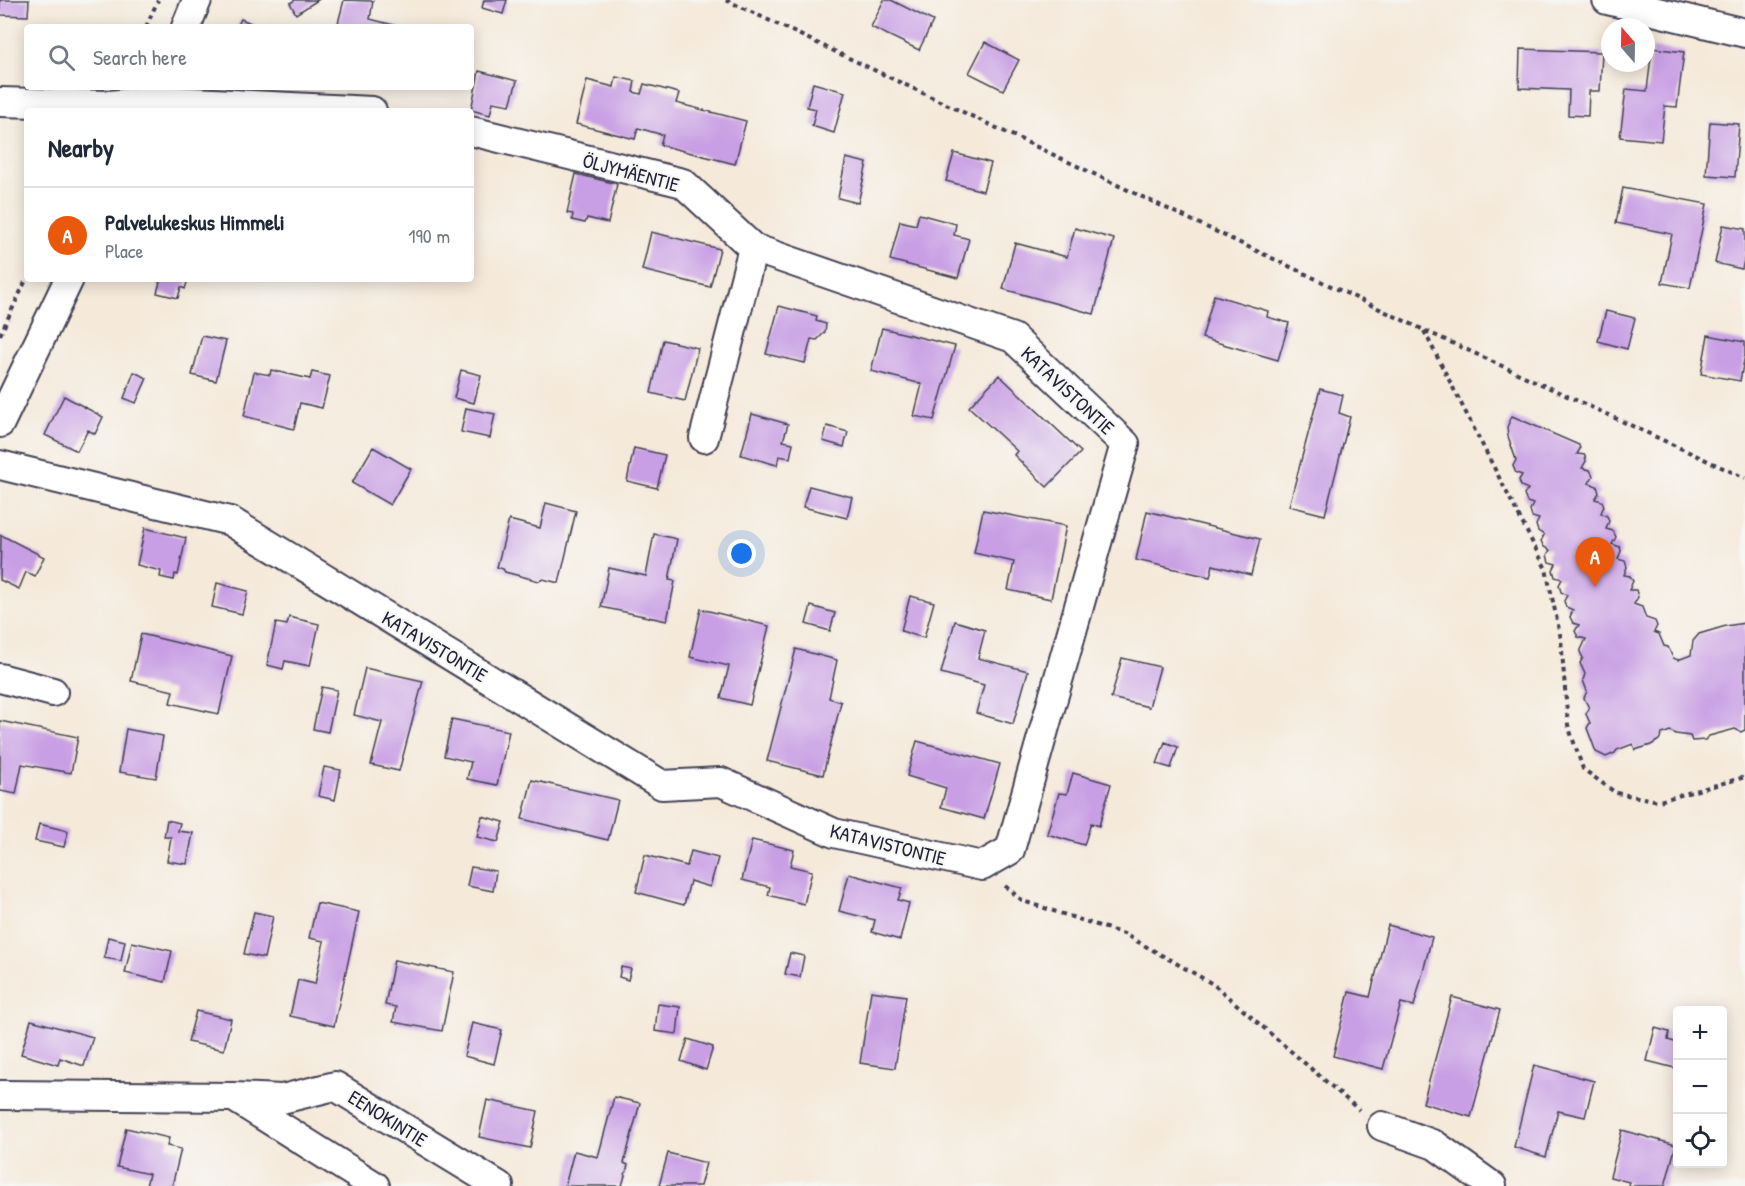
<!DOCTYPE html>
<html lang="en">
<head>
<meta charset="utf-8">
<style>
  :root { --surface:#fff; --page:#f2f2f3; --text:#1f2937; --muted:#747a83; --line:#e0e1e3; --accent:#ea580c }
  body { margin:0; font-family:"Patrick Hand",sans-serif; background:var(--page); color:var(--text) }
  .controls { position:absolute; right:18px; bottom:18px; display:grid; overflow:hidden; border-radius:6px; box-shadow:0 3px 15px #0003 }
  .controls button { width:54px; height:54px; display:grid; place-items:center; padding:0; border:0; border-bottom:2px solid var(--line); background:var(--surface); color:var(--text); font:30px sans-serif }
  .compass { position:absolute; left:1601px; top:18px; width:54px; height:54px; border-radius:50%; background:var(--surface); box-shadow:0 3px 15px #0003; rotate:340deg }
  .you { position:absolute; left:742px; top:554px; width:21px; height:21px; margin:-15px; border:4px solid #fff; border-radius:50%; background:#1a73e8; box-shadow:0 0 0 9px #1a73e833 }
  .badge { display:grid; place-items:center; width:39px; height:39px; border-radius:50%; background:var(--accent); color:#fff; font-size:20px; font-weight:700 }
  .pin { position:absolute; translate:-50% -50px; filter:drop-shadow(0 2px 3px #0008) }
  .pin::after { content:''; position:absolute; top:32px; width:21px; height:18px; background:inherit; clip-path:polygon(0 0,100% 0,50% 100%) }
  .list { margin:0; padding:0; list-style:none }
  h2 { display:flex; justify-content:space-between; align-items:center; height:78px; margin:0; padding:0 24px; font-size:26px }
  h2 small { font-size:20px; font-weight:400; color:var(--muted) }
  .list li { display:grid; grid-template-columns:39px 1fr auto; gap:18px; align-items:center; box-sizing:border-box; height:96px; padding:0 24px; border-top:2px solid var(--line) }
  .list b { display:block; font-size:22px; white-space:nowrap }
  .list p { margin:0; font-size:20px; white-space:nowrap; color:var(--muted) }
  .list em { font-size:20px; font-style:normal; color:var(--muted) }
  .icon { flex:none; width:33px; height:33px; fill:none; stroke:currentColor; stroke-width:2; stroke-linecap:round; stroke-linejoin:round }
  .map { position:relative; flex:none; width:1745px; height:1186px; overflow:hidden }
  .search { position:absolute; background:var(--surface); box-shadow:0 3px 15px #0003; left:24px; top:24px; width:450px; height:66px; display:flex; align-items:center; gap:15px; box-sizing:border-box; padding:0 21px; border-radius:6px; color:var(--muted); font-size:22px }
  .panel { position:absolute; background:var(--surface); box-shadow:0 3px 15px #0003; left:24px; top:108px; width:450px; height:174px; border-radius:6px }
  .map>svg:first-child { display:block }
  .building { fill:#c89ee4 }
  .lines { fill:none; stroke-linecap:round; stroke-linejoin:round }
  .minor-casing { stroke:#424053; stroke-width:32 }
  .path { stroke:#424053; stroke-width:4; stroke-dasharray:4.5 4.5; stroke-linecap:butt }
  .minor { stroke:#fff; stroke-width:28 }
  .labels { text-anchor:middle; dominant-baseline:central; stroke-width:4.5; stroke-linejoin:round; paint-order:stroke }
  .street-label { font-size:20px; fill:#22223b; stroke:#f6f6f2 }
</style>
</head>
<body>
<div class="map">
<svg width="1745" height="1186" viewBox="0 0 1745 1186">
  <rect width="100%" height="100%" fill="#f6f6f2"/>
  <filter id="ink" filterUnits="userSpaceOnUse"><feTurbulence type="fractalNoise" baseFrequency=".0167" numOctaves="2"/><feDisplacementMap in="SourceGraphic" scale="12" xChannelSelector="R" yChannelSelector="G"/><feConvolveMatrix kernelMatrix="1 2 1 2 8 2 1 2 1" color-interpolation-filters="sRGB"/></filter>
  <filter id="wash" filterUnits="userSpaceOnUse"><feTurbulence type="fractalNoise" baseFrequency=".008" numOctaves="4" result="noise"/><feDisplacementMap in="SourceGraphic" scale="24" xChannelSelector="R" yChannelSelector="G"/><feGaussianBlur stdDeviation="1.35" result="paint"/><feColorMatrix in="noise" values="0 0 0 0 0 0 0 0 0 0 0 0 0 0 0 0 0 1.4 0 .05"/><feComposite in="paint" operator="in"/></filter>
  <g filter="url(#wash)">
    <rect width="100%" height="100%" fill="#f5e9da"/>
    <g id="blocks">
      <path class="building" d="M0,0H29L28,16L0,15Z
        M295,0H318L296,14L290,3Z
        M344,0L373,1L370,19L401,27H337Z
        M484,0H507L503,14L482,8Z
        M884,0H891L933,21L919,50L871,27Z
        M241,19L260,27H237Z
        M985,42L1019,60L1003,90L969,73Z
        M1652,48L1684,52L1677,107L1665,106L1661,141L1620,137L1626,89L1647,91Z
        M1520,49L1602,52L1600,91H1589L1588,116L1568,115L1569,90L1519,88Z
        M479,71L517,81L510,105L493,102L490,115L471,110Z
        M616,77L635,81L633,92L641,94L644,84L679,93L676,103L746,121L735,164L660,145L663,135L638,128L635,139L576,124L587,80L614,87Z
        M813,83L845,92L834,133L812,126L816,109L807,107Z
        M1710,122L1739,124L1735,177L1706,175Z
        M954,153L991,163L983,191L946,181Z
        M846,158L867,163L858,203L838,198Z
        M576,174L617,184L608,223L587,218L585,223L572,220L573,214L567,213Z
        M1623,188L1707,204L1690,288L1662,283L1672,234L1616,223Z
        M919,214L956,224L954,235L969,239L958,278L890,260L900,221L916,225Z
        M1723,225L1745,229V256L1742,269L1715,263Z
        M1075,228L1114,239L1094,314L1003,289L1015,243L1067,257Z
        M651,232L720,249L710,287L642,270Z
        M152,279H188L185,289L181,287L178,298L157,293L160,282Z
        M1214,295L1268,311L1267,317L1289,323L1278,360L1202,338Z
        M779,306L817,316L816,321L826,324L825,332L817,340L811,339L805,363L766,354Z
        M1606,311L1635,318L1627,349L1598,341Z
        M882,328L955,346L934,420L914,416L922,384L871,371Z
        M1708,335L1745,342V355L1740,381L1701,374Z
        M202,336L226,341L216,381L192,375Z
        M663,340L698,348L685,401L651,393Z
        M271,370L310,379L312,372L330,376L322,408L300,403L294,429L244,416L254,372L270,375Z
        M461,370L481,375L474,403L454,398Z
        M134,372L147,378L136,403L124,398Z
        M999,375L1081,452L1047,487L1014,455L1017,451L969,407Z
        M1320,389L1343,395L1339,413L1350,417L1325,515L1289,506Z
        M64,396L103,417L95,434L88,430L77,451L45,435Z
        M466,408L495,414L490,438L461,432Z
        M752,414L788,424L783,441L793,443L790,458L779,456L777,465L741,455Z
        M1512,416L1579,445L1580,449L1577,454L1585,455L1586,461L1582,468L1590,470L1593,476L1589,483L1597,486L1599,493L1595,499L1602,501L1604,506L1601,513L1607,516L1609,521L1606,529L1613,531L1616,537L1612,544L1620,547L1621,551L1618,559L1625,561L1627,567L1624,575L1630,576L1633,581L1629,590H1636L1638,597L1634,604L1642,607L1646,618L1655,621L1657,626L1654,632L1659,634L1664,646L1668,647L1673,658L1678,660L1691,655L1693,641L1699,634L1726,626L1745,623V730L1741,732L1735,729L1709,736L1705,740L1692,741L1690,736L1676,734L1670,731L1662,734L1659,740L1651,745L1635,750L1633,744L1617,750L1615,753L1606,757L1596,752L1587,728L1590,723L1586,714L1589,708L1584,698L1587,691L1583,680L1585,674L1580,663L1583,658L1580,652L1586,639L1578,637L1575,631L1579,625L1573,623L1570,617L1573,610L1566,607L1564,601L1567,595L1561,592L1559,585L1562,579L1555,577L1553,570L1556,564L1549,562L1547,555L1550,550L1544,547L1541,541L1544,535L1538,531L1536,525L1539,519L1532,517L1530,510L1533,504L1527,502L1524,495L1528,489L1521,486L1519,480L1522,475L1516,473L1513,466L1516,460L1508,436L1507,427Z
        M827,426L848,432L844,447L823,441Z
        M373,447L411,469L390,505L352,483Z
        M634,448L665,455L657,488L627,481Z
        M809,486L852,497L847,518L803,507Z
        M546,503L576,511L559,583L543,579L539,581L505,572L503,569L497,567L509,520L540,528Z
        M983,510L1066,526L1051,599L1008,590L1014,562L974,553Z
        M1147,511L1260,539L1251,575L1213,565L1210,577L1136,560Z
        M145,528L186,538L178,575L175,574L174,580L160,577L161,571L137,565Z
        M654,534L677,539L669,580L675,581L667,621L601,607L609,568L646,576Z
        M1,535L44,557L35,576L26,572L19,589L0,580Z
        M217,583L248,591L242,614L212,607Z
        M910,596L934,602L924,638L901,631Z
        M811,606L835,613L830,631L806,624Z
        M701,609L769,626L750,705L721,698L729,666L690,657Z
        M289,617L319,624L310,666L285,661L283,669L267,665L276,623L287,625Z
        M955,621L985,630L978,658L1028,671L1013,724L976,713L984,685L941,673Z
        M141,634L232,656L219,714L170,703L173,691L131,681Z
        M796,649L837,660L829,698L841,702L823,775L767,761Z
        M1122,658L1160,667L1149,707L1111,698Z
        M365,668L423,681L399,771L371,765L382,722L354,715Z
        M322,687L337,690L328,732L313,729Z
        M452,719L509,731L497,785L467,779L471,762L444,756Z
        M0,721L78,737L71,773L22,764L16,794L0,791Z
        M126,729L163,736L156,778L119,772Z
        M917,741L1000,764L984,819L941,807L946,788L907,776Z
        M1165,742L1178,747L1171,768L1157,764Z
        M324,767L341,770L335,800L318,796Z
        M1073,773L1111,784L1099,826L1091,823L1084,845L1047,834L1059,793L1067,794Z
        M532,780L618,800L608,840L522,819Z
        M482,816L504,822L498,842L477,837Z
        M167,820L180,823L178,831L193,833L187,864L167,861L171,837H164Z
        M39,824L68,831L64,847L35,841Z
        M752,840L794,850L790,866L812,871L804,904L768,895L770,887L742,880Z
        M691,851L718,858L710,887L690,881L684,905L636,892L645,855L687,866Z
        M471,867L496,871L493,891L467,886Z
        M849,874L902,888L898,900L909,903L900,940L872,932L875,920L839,911Z
        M317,903L359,912L334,1026L290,1016L298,980L315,984L324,941L309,938Z
        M254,912L273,916L264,958L244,954Z
        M1388,925L1432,937L1414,1006L1401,1003L1383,1069L1333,1056L1349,992L1370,997Z
        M108,937L125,941L121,961L104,958Z
        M132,942L172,951L165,982L125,973Z
        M790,953L804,956L800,977L785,974Z
        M394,960L454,972L442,1031L393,1022L396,1007L385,1005Z
        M621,967L631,969L628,980L619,977Z
        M871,991L906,996L895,1068L860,1063Z
        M1452,997L1500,1010L1471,1117L1423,1103Z
        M658,1004L680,1007L677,1034L655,1031Z
        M196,1011L231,1019L224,1050L188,1042Z
        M31,1020L93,1037L84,1066L60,1058L58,1065L21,1054Z
        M472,1023L502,1030L494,1064L464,1056Z
        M1655,1028L1669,1032L1668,1040L1678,1043V1060L1675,1068L1647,1061Z
        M688,1039L713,1047L706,1070L681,1061Z
        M1534,1065L1594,1081L1585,1117L1558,1111L1546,1157L1514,1147Z
        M614,1097L640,1103L624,1163L628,1165L622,1186H565L574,1151L598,1157Z
        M487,1100L538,1111L530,1148L479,1137Z
        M126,1128L169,1138L167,1146L181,1149L172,1186H146L149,1174L117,1167Z
        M1622,1130L1676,1145L1665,1186H1628L1629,1182L1610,1177Z
        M668,1153L706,1163L700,1186H659Z"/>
    </g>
  </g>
  <g filter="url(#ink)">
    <use href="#blocks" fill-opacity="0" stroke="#424053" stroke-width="1.5"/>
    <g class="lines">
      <defs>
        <path id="minor" d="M1607,0L1745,33
          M186,27L197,0
          M0,102L110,105L155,100L372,111
          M471,131L683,183L753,248L704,438
          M0,423L69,279
          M0,465L230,521L662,785L721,782L834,833L982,866L1010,850L1125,444L1013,338L753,248
          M0,678L53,692
          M0,1095L234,1097L282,1099L335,1086L499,1186
          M235,1098L375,1186
          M1382,1126L1435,1145L1492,1186"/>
      </defs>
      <use href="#minor" class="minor-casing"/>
      <path class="path" d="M726,0L1424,330L1745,478
        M146,27L158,0
        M1424,331L1546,569L1561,639L1568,725L1583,769L1616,793L1659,801L1745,777
        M0,335L27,278
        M1005,886L1023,901L1124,934L1213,984L1359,1110"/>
      <use href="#minor" class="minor"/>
    </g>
  </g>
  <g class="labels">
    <g class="street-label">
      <text transform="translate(631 172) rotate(15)">ÖLJYMÄENTIE</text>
      <text transform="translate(1068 390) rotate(43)">KATAVISTONTIE</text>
      <text transform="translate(435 646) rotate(31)">KATAVISTONTIE</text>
      <text transform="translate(888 844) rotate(14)">KATAVISTONTIE</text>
      <text transform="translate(388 1118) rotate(32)">EENOKINTIE</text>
    </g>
  </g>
</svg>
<div class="controls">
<button>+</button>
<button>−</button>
<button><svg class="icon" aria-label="locate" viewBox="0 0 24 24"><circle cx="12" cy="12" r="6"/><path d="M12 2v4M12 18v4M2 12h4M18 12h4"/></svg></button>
</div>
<svg class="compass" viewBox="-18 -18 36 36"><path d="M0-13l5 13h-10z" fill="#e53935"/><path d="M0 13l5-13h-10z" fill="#747a83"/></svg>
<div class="you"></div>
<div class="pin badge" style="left:1595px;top:587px">A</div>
<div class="search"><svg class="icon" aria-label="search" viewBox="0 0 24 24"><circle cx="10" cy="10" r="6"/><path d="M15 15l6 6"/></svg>Search here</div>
<section class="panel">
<h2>Nearby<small></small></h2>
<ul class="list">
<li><span class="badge">A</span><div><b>Palvelukeskus Himmeli</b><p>Place</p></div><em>190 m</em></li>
</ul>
</section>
</div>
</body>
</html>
